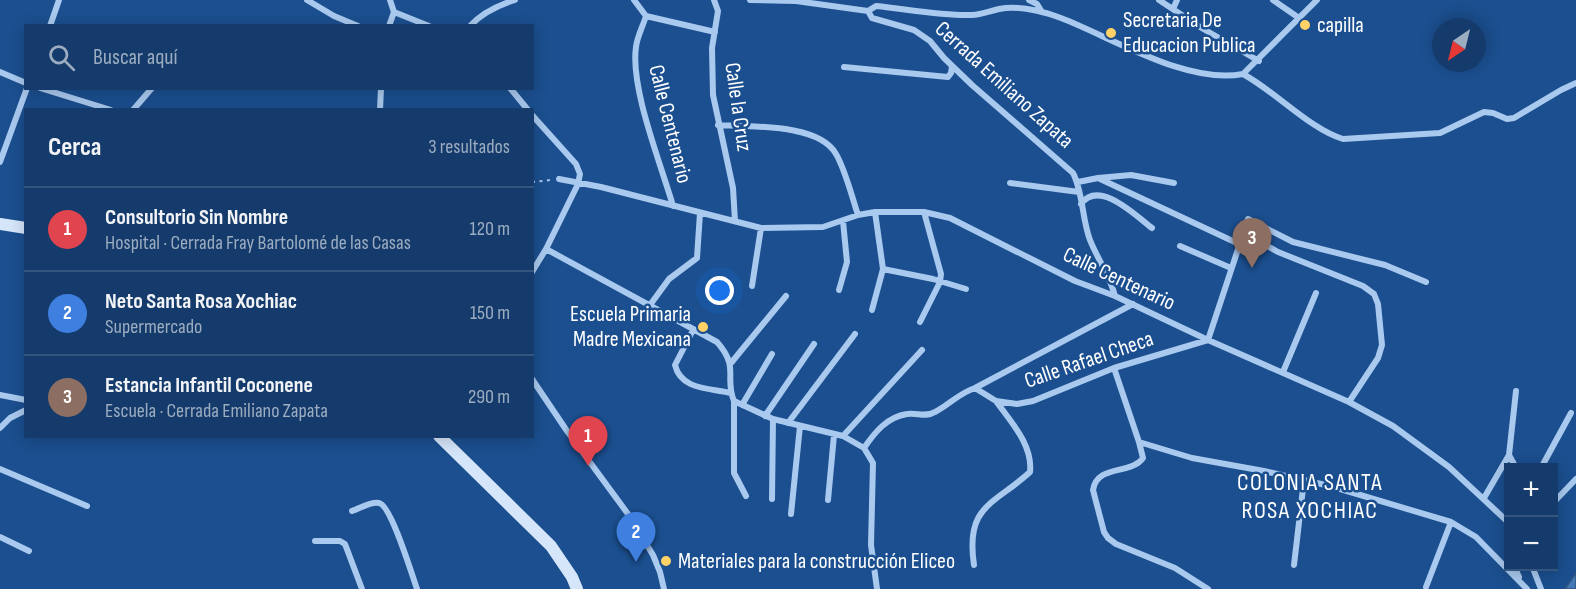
<!DOCTYPE html>
<html lang="es">
<head>
<meta charset="utf-8">
<style>
  :root { --surface:#143b6b; --page:#1d4271; --text:#f1f3f6; --muted:#9dadc1; --line:#33557e; --accent:#d6ab8b }
  body { margin:0; font-family:"Sofia Sans Condensed",sans-serif; background:var(--page); color:var(--text) }
  .controls { position:absolute; right:18px; bottom:18px; display:grid; overflow:hidden; border-radius:0px; box-shadow:0 3px 15px #0003 }
  .controls button { width:54px; height:54px; display:grid; place-items:center; padding:0; border:0; border-bottom:2px solid var(--line); background:var(--surface); color:var(--text); font:30px sans-serif }
  .compass { position:absolute; left:1432px; top:18px; width:54px; height:54px; border-radius:50%; background:var(--surface); box-shadow:0 3px 15px #0003; rotate:215deg }
  .you { position:absolute; left:720px; top:291px; width:21px; height:21px; margin:-15px; border:4px solid #fff; border-radius:50%; background:#1a73e8; box-shadow:0 0 0 9px #1a73e833 }
  .badge { display:grid; place-items:center; width:39px; height:39px; border-radius:50%; background:var(--accent); color:#fff; font-size:20px; font-weight:700 }
  .pin { position:absolute; translate:-50% -50px; filter:drop-shadow(0 2px 3px #0008) }
  .pin::after { content:''; position:absolute; top:32px; width:21px; height:18px; background:inherit; clip-path:polygon(0 0,100% 0,50% 100%) }
  .list { margin:0; padding:0; list-style:none }
  h2 { display:flex; justify-content:space-between; align-items:center; height:78px; margin:0; padding:0 24px; font-size:26px }
  h2 small { font-size:20px; font-weight:400; color:var(--muted) }
  .list li { display:grid; grid-template-columns:39px 1fr auto; gap:18px; align-items:center; box-sizing:border-box; height:84px; padding:0 24px; border-top:2px solid var(--line) }
  .list b { display:block; font-size:22px; white-space:nowrap }
  .list p { margin:0; font-size:20px; white-space:nowrap; color:var(--muted) }
  .list em { font-size:20px; font-style:normal; color:var(--muted) }
  .icon { flex:none; width:33px; height:33px; fill:none; stroke:currentColor; stroke-width:2; stroke-linecap:round; stroke-linejoin:round }
  .map { position:relative; flex:none; width:1576px; height:589px; overflow:hidden }
  .search { position:absolute; background:var(--surface); box-shadow:0 3px 15px #0003; left:24px; top:24px; width:510px; height:66px; display:flex; align-items:center; gap:15px; box-sizing:border-box; padding:0 21px; border-radius:0px; color:var(--muted); font-size:22px }
  .panel { position:absolute; background:var(--surface); box-shadow:0 3px 15px #0003; left:24px; top:108px; width:510px; height:330px; border-radius:0px }
  .map>svg:first-child { display:block }
  .building { fill:#4478b7; stroke:#305480; stroke-width:1.5 }
  .lines { fill:none; stroke-linecap:round; stroke-linejoin:round }
  .path { stroke:#a9c9ee; stroke-width:2; stroke-dasharray:3 4.5; stroke-linecap:butt }
  .street { stroke:#a9c9ee; stroke-width:6 }
  .secondary { stroke:#d6e6fa; stroke-width:12 }
  .poi-dot { fill:#ffd166; stroke:#1b4f8f; stroke-width:2 }
  .labels { text-anchor:middle; dominant-baseline:central; stroke-width:5; stroke-linejoin:round; paint-order:stroke }
  .poi-label { font-size:22px; fill:#fff; stroke:#1b4f8f; text-anchor:start }
  .street-label { font-size:22px; fill:#fff; stroke:#1b4f8f }
  .neighbourhood-label { font-size:24px; letter-spacing:1.5px; fill:#fff; stroke:#1b4f8f }
</style>
</head>
<body>
<div class="map">
<svg width="1576" height="589" viewBox="0 0 1576 589">
  <rect width="100%" height="100%" fill="#1b4f8f"/>
  <path class="building" d="M1576,573V588L1575,589H1565Z"/>
  <g class="lines">
    <path class="path" d="M532,182L551,180"/>
    <path class="street" d="M307,0L334,16L358,26
      M390,0L394,12
      M634,0L646,16L715,32
      M714,0L718,11L712,48L713,95L733,188L735,221
      M750,0L796,1L868,11L876,6C907,9 940,16 972,15C981,15 990,11 999,9C1019,5 1042,11 1061,18C1113,38 1187,85 1243,74L1317,0
      M1029,0L1037,4L1042,12
      M1159,0L1200,27L1259,61
      M1273,0L1299,18
      M1173,9L1177,0
      M868,11L872,18L914,30L930,41L944,58L972,85L1073,173C1083,192 1082,219 1090,240C1098,260 1110,276 1115,296
      M394,12L429,26
      M646,16C643,26 637,37 636,47C630,88 661,164 673,206
      M50,26L59,0
      M389,26L394,12
      M470,26C482,13 499,5 515,0
      M844,67L948,77L951,73L952,66
      M0,72L26,83
      M1243,74C1276,92 1310,129 1343,139L1440,133L1484,112L1493,113L1507,119L1514,118L1561,90L1576,83
      M40,88L111,110
      M510,88L528,110
      M133,110L152,88
      M380,110L381,88
      M532,115L576,164L580,174L578,184L546,249L532,272
      M718,125C749,127 819,123 836,154C845,169 852,197 858,215
      M0,162L27,88
      M1098,178L1131,175L1174,183
      M559,179L601,187L761,228L823,227L858,215L875,212H924L950,218L1075,281L1115,296L1208,340L1349,402L1393,426L1449,467L1508,522
      M1078,182L1098,178L1239,244
      M1010,183L1079,192
      M1081,204C1099,179 1135,215 1152,228
      M1244,233L1278,252L1363,286L1374,294L1378,304L1382,345L1378,358L1349,402
      M1180,246L1231,268
      M546,249L717,342C740,368 724,377 734,401L773,419L843,436L864,448L873,463L871,545L877,589
      M883,269L933,279L966,289
      M752,286L761,228
      M839,290L847,262L843,221
      M650,305L669,279L697,258L700,213
      M872,310L883,269L875,212
      M920,322L940,282L941,274L924,212
      M693,330L675,365C681,390 709,388 731,393
      M731,363L786,296
      M1114,368L1139,442L1143,458C1131,475 1097,464 1093,490L1104,532L1108,538L1116,544L1175,568L1208,589
      M1283,372L1316,293
      M532,379L567,431L628,514L653,555L660,572L664,589
      M975,388L996,401L1017,404L1033,401L1114,368L1208,340L1248,219L1293,242L1385,265L1426,282
      M0,395L26,400
      M734,401V473L746,496
      M742,405L772,354
      M765,416L814,344
      M788,423L855,334
      M0,428L10,418L26,410
      M843,436L922,350
      M1139,442L1192,458L1264,471L1330,486L1451,522L1476,537L1527,589
      M864,448C875,432 887,417 907,414C917,412 925,418 935,412C949,405 959,393 975,388L1133,304
      M1509,455L1516,468
      M1541,468L1571,413
      M0,469L87,506
      M1484,498L1509,455L1516,391
      M772,499L773,419
      M828,500L834,435
      M1554,502L1576,479
      M352,511C359,509 371,501 379,503C391,505 412,575 417,589
      M791,514L800,426
      M0,537L29,551
      M315,541H340L345,544L362,589
      M1507,556L1508,558
      M974,565C965,505 994,505 1030,472C1033,445 1011,422 996,401
      M1294,565L1304,480
      M1514,566L1519,577
      M1532,566L1541,589
      M1426,587L1451,522"/>
    <path class="secondary" d="M0,224L26,228
      M439,436L551,546L572,577L577,589"/>
  </g>
  <g class="poi-dot">
    <circle cx="1305" cy="25" r="6"/>
    <circle cx="1111" cy="33" r="6"/>
    <circle cx="703" cy="327" r="6"/>
    <circle cx="666" cy="561" r="6"/>
  </g>
  <g class="labels">
    <g class="poi-label">
      <text x="1123" y="20">Secretaria De<tspan x="1123" dy="25">Educacion Publica</tspan></text>
      <text x="1317" y="25">capilla</text>
      <text x="691" y="314" text-anchor="end">Escuela Primaria<tspan x="691" dy="25">Madre Mexicana</tspan></text>
      <text x="678" y="561">Materiales para la construcción Eliceo</text>
    </g>
    <g class="street-label">
      <text transform="translate(1004 85) rotate(42)">Cerrada Emiliano Zapata</text>
      <text transform="translate(738 107) rotate(82)">Calle la Cruz</text>
      <text transform="translate(670 124) rotate(76)">Calle Centenario</text>
      <text transform="translate(1119 279) rotate(25)">Calle Centenario</text>
      <text transform="translate(1089 360) rotate(-19)">Calle Rafael Checa</text>
    </g>
    <g class="neighbourhood-label">
      <text x="1310" y="482">COLONIA SANTA<tspan x="1310" dy="28">ROSA XOCHIAC</tspan></text>
    </g>
  </g>
</svg>
<div class="controls">
<button>+</button>
<button>−</button>
</div>
<svg class="compass" viewBox="-18 -18 36 36"><path d="M0-13l5 13h-10z" fill="#e53935"/><path d="M0 13l5-13h-10z" fill="#9dadc1"/></svg>
<div class="you"></div>
<div class="pin badge" style="left:588px;top:466px;background:#e0444e">1</div>
<div class="pin badge" style="left:636px;top:562px;background:#3f7fe0">2</div>
<div class="pin badge" style="left:1252px;top:268px;background:#8d6e63">3</div>
<div class="search"><svg class="icon" aria-label="search" viewBox="0 0 24 24"><circle cx="10" cy="10" r="6"/><path d="M15 15l6 6"/></svg>Buscar aquí</div>
<section class="panel">
<h2>Cerca<small>3 resultados</small></h2>
<ul class="list">
<li><span class="badge" style="background:#e0444e">1</span><div><b>Consultorio Sin Nombre</b><p>Hospital · Cerrada Fray Bartolomé de las Casas</p></div><em>120 m</em></li>
<li><span class="badge" style="background:#3f7fe0">2</span><div><b>Neto Santa Rosa Xochiac</b><p>Supermercado</p></div><em>150 m</em></li>
<li><span class="badge" style="background:#8d6e63">3</span><div><b>Estancia Infantil Coconene</b><p>Escuela · Cerrada Emiliano Zapata</p></div><em>290 m</em></li>
</ul>
</section>
</div>
</body>
</html>
